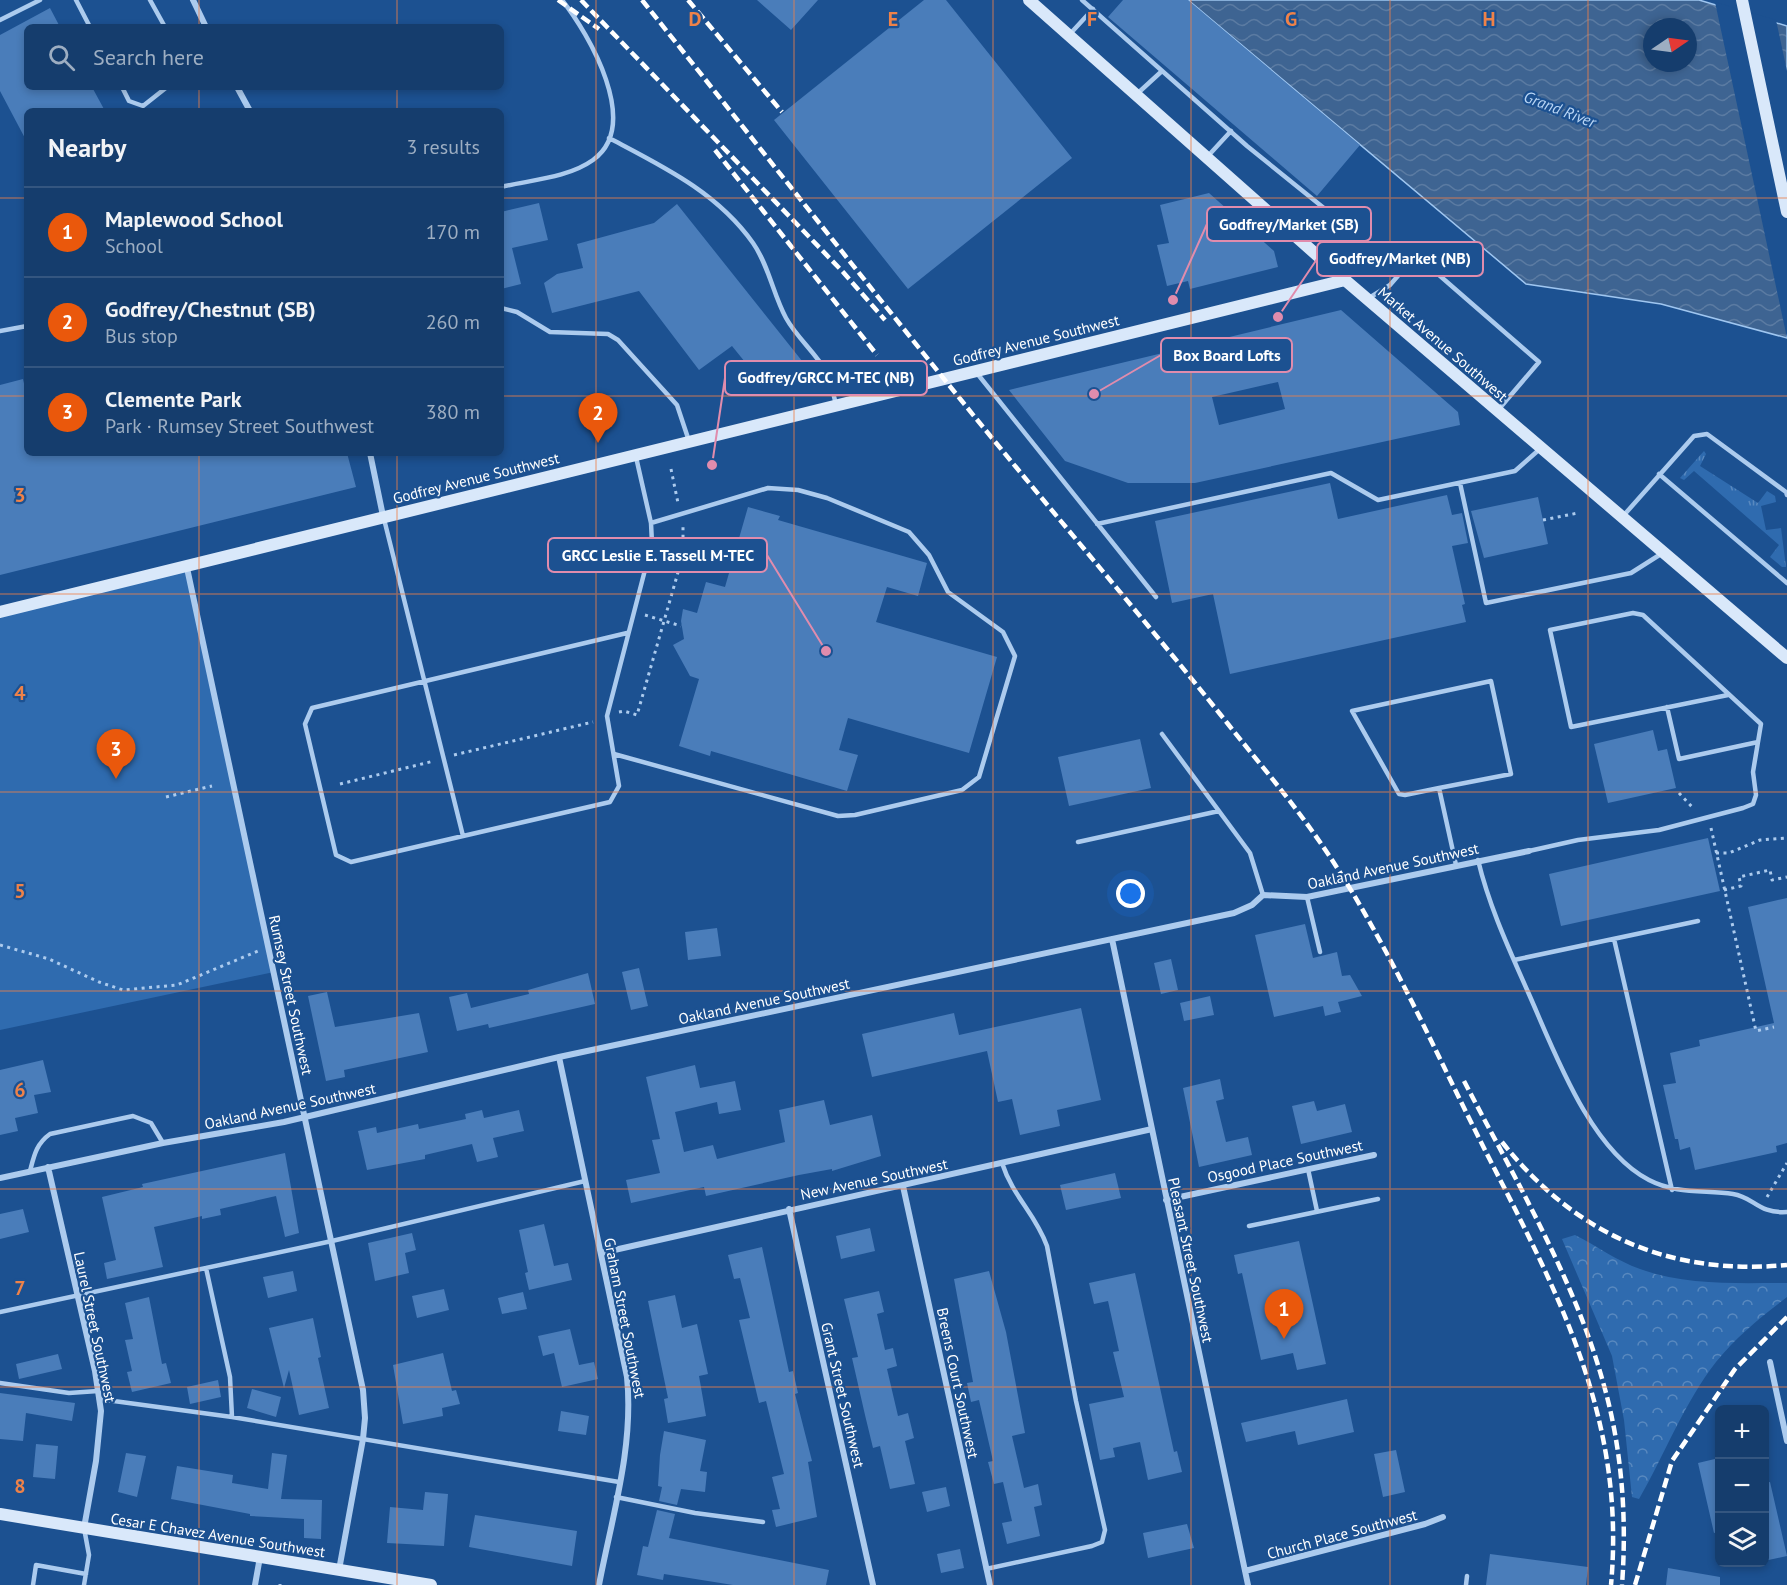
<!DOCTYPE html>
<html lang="en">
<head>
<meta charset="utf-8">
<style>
  :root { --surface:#153d6d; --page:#1e4472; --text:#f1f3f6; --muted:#9daec2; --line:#345680; --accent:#ea580c }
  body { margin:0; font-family:"PT Sans",sans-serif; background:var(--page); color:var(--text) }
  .controls { position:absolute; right:18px; bottom:18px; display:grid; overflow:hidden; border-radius:9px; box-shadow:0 3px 9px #0003 }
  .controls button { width:54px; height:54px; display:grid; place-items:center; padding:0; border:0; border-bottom:2px solid var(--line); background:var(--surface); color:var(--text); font:30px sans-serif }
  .compass { position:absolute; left:1643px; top:18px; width:54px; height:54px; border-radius:50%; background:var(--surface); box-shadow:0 3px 9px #0003; rotate:77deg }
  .you { position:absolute; left:1131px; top:894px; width:21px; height:21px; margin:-15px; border:4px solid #fff; border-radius:50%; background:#1a73e8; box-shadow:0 0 0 9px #1a73e833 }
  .badge { display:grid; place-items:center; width:39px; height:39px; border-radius:50%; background:var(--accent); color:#fff; font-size:20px; font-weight:700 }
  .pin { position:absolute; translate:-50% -50px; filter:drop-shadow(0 2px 3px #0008) }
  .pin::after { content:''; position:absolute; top:32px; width:21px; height:18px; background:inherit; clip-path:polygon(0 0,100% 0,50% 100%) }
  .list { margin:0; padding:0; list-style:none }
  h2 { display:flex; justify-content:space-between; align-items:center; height:78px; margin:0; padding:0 24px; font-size:26px }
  h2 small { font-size:20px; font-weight:400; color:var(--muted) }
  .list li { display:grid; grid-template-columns:39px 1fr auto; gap:18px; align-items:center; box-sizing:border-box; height:90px; padding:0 24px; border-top:2px solid var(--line) }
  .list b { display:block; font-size:22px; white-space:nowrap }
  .list p { margin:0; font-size:20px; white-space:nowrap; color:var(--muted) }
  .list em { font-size:20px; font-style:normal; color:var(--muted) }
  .icon { flex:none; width:33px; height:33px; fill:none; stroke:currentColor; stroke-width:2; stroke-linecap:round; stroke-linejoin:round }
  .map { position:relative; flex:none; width:1787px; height:1585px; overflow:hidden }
  .search { position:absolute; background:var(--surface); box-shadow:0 3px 9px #0003; left:24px; top:24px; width:480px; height:66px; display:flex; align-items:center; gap:15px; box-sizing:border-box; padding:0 21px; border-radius:9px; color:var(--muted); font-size:22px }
  .panel { position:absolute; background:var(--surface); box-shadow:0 3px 9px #0003; left:24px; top:108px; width:480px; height:348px; border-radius:9px }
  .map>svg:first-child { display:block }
  .grass { fill:url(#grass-tufts) }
  .forest { fill:url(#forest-crowns) }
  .green { fill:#2f6baf }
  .water { fill:url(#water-waves); stroke:#9fc6f0; stroke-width:1.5; fill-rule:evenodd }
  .pier { fill:#1c5191 }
  .building { fill:#4a7dba; fill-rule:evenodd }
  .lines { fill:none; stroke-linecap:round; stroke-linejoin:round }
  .path { stroke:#accbee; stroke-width:3; stroke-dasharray:3 4.5; stroke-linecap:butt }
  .service { stroke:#accbee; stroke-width:4.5 }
  .minor { stroke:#accbee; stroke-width:6 }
  .secondary { stroke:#d9e8fa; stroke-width:12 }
  .rail { stroke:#fff; stroke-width:4.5; stroke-dasharray:10 4.5; stroke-linecap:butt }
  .grid { fill:none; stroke:#ee8249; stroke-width:1.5; stroke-opacity:0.55 }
  .labels { text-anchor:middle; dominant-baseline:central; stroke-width:4.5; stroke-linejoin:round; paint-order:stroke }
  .street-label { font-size:15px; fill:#fff; stroke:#1c5191 }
  .water-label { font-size:16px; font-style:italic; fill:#b8d5f5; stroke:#1c5191 }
  .grid-label { font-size:20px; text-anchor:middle; font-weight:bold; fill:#ee8249; stroke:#1c5191; stroke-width:4.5; stroke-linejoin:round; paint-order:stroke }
  .leader { fill:none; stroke:#e08cad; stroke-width:2 }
  .callout-dot { fill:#e08cad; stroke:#1c5191; stroke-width:2 }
  .callout { fill:#1c5191; stroke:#e08cad; stroke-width:2 }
  .callout-label { font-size:16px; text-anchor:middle; font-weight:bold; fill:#fff }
</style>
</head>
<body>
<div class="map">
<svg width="1787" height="1585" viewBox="0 0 1787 1585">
  <defs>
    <pattern id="grass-tufts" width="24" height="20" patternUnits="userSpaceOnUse" patternTransform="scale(1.5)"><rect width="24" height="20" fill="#2f6baf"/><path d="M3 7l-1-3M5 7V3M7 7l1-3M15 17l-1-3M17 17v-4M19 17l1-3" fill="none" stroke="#5989bf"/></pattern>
    <pattern id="forest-crowns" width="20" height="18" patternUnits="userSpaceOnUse" patternTransform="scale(1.5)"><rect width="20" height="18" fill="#2f6baf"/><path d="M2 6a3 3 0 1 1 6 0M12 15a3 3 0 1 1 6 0" fill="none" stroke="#5989bf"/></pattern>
    <pattern id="water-waves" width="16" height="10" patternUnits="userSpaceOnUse" patternTransform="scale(1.5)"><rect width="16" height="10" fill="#3e6492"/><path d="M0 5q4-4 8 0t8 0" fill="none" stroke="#5b7ba2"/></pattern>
  </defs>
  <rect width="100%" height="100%" fill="#1c5191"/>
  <path class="grass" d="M1704,451L1706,454L1700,466L1758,503L1767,491L1775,496L1776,502L1761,506L1766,530L1781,528L1786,567H1782L1770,557L1779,545L1694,471L1684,480L1680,478Z"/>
  <path class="forest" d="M1575,1235C1597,1246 1617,1261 1640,1269C1687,1286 1739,1283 1787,1283V1297C1761,1317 1737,1336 1716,1362C1684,1403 1665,1454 1639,1499L1632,1497L1624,1420L1612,1356L1562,1239Z"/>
  <path class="green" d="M187,568L274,972L0,1030V610Z"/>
  <path class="water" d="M1188,0H1699L1787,26V338L1661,304L1526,284ZM1652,27H1688V63H1652Z"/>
  <path class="pier" d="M1715,2L1776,20L1787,71V338Z"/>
  <path class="building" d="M757,0H818L791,30Z
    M924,0H946L1072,158L908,289L774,120Z
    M1123,0H1188L1360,145L1317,196L1108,17Z
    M50,8L60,27H27V87H92L105,111H27V142L0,91V35Z
    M1209,193L1274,251L1278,267L1190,289L1188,281L1167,286L1157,245L1169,243L1160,205Z
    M539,203L548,240L512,248L521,284L501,289V212Z
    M677,204L818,381L770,393L732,346L699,370L639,291L552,313L544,283L557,274L583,268L577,244L654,223Z
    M1341,310L1458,412L1460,425L1195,483H1128L1065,461L1009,390ZM1278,382L1285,409L1219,425L1212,397Z
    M23,379L27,397V453H347L356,487L0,575V385Z
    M1330,483L1338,519L1447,495L1452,515L1462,513L1468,543L1452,546L1465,604L1462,605L1466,622L1230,674L1213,594L1172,603L1155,521Z
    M1538,497L1548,544L1484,558L1471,511Z
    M748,507L780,516L778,520L927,563L918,596L887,587L876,622L997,657L969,753L848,718L839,750L858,755L847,791L711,751L710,756L679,746L699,679L690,676L673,645L684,639L681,621L683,609L697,613L706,582L725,587Z
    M1653,730L1658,751L1667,749L1676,788L1608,803L1594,744Z
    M1140,739L1151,788L1069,806L1058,757Z
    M1708,838L1720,891L1561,926L1549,874Z
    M1787,898V1143L1776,1146L1777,1152L1695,1170L1690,1147L1680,1150L1678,1139H1675L1663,1085L1676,1083L1670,1053L1700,1046L1699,1040L1774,1023L1748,907Z
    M1305,924L1313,958L1337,952L1342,976L1350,975L1362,996L1338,1002L1341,1012L1325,1016L1323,1006L1274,1017L1255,935Z
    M717,928L721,956L688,960L685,932Z
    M1171,959L1178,990L1161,994L1154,963Z
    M639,968L648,1006L631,1010L622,972Z
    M588,973L595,1004L489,1028L488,1024L457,1031L449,997L467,993L471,1008L529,994L528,990Z
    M327,992L335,1027L419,1013L428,1052L344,1070L345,1077L326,1081L308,996Z
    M1210,996L1214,1015L1184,1021L1180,1003Z
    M1081,1008L1101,1100L1057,1110L1060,1126L1020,1135L1012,1099L998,1102L987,1051L872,1077L862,1034L954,1013L959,1035Z
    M43,1060L51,1092L34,1095L38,1113L15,1118L18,1131L0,1135V1070Z
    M695,1065L700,1088L735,1081L741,1110L719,1114L717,1102L675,1112L684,1152L713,1145L717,1159L785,1142L779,1110L824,1100L830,1125L872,1115L881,1156L832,1171V1169L799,1175L706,1196L704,1187L631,1203L626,1180L660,1173L652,1140L660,1139L646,1077Z
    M1220,1079L1224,1099L1216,1101L1226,1142L1248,1137L1252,1155L1199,1167L1183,1088Z
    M1314,1101L1317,1111L1345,1104L1352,1132L1301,1144L1292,1106Z
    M482,1110L484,1118L519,1110L524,1131L493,1138L498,1157L477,1162L472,1144L425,1155V1159L367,1170L358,1131L376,1127L377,1133L418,1124L419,1129L466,1119L465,1114Z
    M285,1153L299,1233L285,1237L276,1196L220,1209L221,1215L202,1219V1216L154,1227L163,1267L107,1279L104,1263L116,1260L102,1197L143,1187L142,1184Z
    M1115,1173L1121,1198L1066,1210L1060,1185Z
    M23,1209L29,1232L0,1239V1214Z
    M544,1224L554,1266L568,1263L572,1280L529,1290L525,1273L528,1272L519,1230Z
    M870,1228L875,1251L841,1259L836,1236Z
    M412,1233L416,1250L405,1253L409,1273L375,1281L368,1243Z
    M1299,1241L1326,1364L1297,1370L1293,1353L1261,1360L1242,1273L1238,1274L1234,1255Z
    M762,1247L789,1372L793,1371L798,1393L795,1394L812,1461L808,1462L817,1517L776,1527L772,1510L780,1509L772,1477L784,1474L766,1401L759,1403L739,1320L750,1318L740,1278L734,1279L728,1255Z
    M293,1271L297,1291L268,1298L263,1277Z
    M989,1271L1006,1332L1025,1433L1012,1436L1024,1488L1038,1484L1042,1505L1034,1507L1040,1536L1007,1544L1002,1523L1012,1521L1003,1482L994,1484L988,1462L993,1461L979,1400L971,1402L967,1383L973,1382L954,1279Z
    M1135,1273L1174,1452L1177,1451L1182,1472L1148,1480L1140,1442L1113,1448L1115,1457L1100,1460L1089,1404L1124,1397L1113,1352L1119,1351L1108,1301L1094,1304L1089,1283Z
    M444,1289L449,1310L417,1318L412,1296Z
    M879,1291L884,1312L877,1314L885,1350L893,1348L897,1366L887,1369L898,1416L908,1413L914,1438L905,1441L915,1484L890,1489L880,1446L873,1448L865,1415L852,1358L858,1357L844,1299Z
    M523,1292L527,1309L502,1314L498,1298Z
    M675,1295L682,1328L697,1324L708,1374L699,1376L706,1416L668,1423L664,1399L668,1398L648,1301Z
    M149,1297L162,1364L166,1363L171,1383L132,1392L127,1372L132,1371L125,1340L133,1339L125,1303Z
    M313,1318L321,1357L318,1358L329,1408L299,1415L289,1370L284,1388L269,1328Z
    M570,1329L579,1365L594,1362L598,1379L562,1387L554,1353L543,1356L538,1336Z
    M443,1353L452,1391L456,1390L460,1404L442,1408L443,1416L403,1424L393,1365Z
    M58,1354L62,1369L19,1379L16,1364Z
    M218,1380L221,1397L190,1404L187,1387Z
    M252,1389L281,1397L276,1417L247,1408Z
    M0,1393L75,1403L72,1421L26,1413L23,1441L0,1439Z
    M1347,1399L1354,1432L1298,1445L1295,1431L1246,1442L1241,1423Z
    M561,1411L589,1416L586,1435L558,1431Z
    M664,1431L706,1440L700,1471L707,1472L705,1492L681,1489L677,1505L659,1501L662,1487L658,1486L660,1455Z
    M36,1444L58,1446L55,1479L33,1477Z
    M1396,1450L1405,1492L1383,1497L1374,1454Z
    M126,1453L146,1456L137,1497L118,1492Z
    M272,1453L287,1455L281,1499L322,1500L321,1539L304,1538V1519L250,1516V1514L171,1499L177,1466L233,1475L232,1483L268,1489Z
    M1719,1458V1532L1714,1533L1698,1463Z
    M1770,1482L1787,1556L1764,1561V1483Z
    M946,1487L950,1506L927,1512L922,1492Z
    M425,1492L448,1494L444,1546L387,1543L390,1507L423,1510Z
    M657,1510L675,1514L669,1538L829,1570L826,1585H733L664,1574L663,1580L637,1575L643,1546L648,1547Z
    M475,1515L577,1531L572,1566L469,1547Z
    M1187,1524L1194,1548L1148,1558L1143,1533Z
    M960,1549L964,1568L941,1573L937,1554Z
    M1490,1554L1588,1567L1586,1585H1486Z
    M1668,1568L1720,1577V1585H1666Z"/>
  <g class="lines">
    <path class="path" d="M671,469L678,503
      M1543,520L1578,513
      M645,615L681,626
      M619,712L624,711L637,715L683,555V526
      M454,755L593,722
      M340,784L434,761
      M1679,793L1694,809
      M166,797L212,786
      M1711,828L1756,1031L1774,1027
      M1716,853H1729L1760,840L1787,838
      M1724,890L1741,886L1739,877L1770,870L1772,880L1787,877
      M0,945L49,959L99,982L123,990L177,985L258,951
      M1767,1197L1787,1163
      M280,1585V1584"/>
    <path class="service" d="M76,0L90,27
      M150,0L165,27
      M1082,0L1247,146L1402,271
      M0,20L40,0
      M1070,34L1093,9
      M122,87L129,101L143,106L167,87
      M1138,93L1162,71
      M609,138C662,166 717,192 753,243C769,266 773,294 786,318C797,338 816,353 827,373C832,382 833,395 836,404
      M1208,156L1231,131
      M501,187C530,180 568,178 593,160C642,125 589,34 562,0
      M1303,239L1341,222
      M1369,298L1390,285L1416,255L1539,362L1499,409
      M501,308L517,312L550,332L608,334L618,340L677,405L689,441
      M0,331L27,326
      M976,372L1156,597
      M1659,474L1787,583
      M1460,483L1486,603L1631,573L1661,554
      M1624,515L1694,436L1707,434L1786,492L1787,495
      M384,519L463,836
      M1097,524L1331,473L1378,500L1515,471L1541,448
      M627,633L312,708L305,724L336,855L351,862L610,802L619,786L607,716L652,543L651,523L636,457
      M1667,707L1679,759L1758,742
      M1162,734L1250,853L1263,895
      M614,754L838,816L855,815L962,790L979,777L1015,656L1003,632L948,592L929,555L909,532L827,498L798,490L768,488L651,523
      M1439,788L1511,774L1491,681L1352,711L1399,794L1405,795L1439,788L1456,865
      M1078,842L1219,811
      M1529,851L1578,840L1659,830L1743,808L1753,804L1756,795L1753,772L1761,724L1643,615L1633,613L1550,630L1571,727L1728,695
      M1478,860C1489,906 1509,949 1528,992C1554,1050 1589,1149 1649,1180C1676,1194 1703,1190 1733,1194C1754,1197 1758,1214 1787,1212
      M1307,897L1320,952
      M1614,939L1672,1190
      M1514,960L1698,921
      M1308,1169L1317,1211
      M30,1171C34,1156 36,1144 50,1134L133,1116L151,1123L163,1143
      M1249,1226L1378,1199
      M206,1268L230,1377L232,1417
      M0,1312L332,1241L585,1181
      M0,1383L69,1393L98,1391
      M99,1399L232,1417L619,1482
      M616,1497L695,1513L763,1522
      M986,1569L1092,1546L1102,1542L1105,1530L1076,1401L1047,1246C1035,1213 1013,1197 1002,1163
      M33,1585L36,1565L86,1574
      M84,1585L89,1555L84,1528
      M1466,1585L1467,1576"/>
    <path class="minor" d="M193,0L206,27
      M237,87L250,111
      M370,453L383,516
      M187,568L363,1390L365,1418L363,1439L339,1570
      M1112,939L1248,1585
      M559,1057L627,1377C634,1447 612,1517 599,1585
      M48,1167L95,1371L101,1411L96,1461L84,1528
      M0,1178L163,1143L284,1122L559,1057L1234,913L1252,905L1263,895L1307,897L1529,851
      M903,1186L990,1585
      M1166,1200L1374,1155
      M789,1209L873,1585
      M601,1253L1152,1129
      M1770,1362L1787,1441
      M1245,1571L1425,1524L1443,1517
      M255,1585L260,1557"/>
    <path class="secondary" d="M1029,0L1345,280L1787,658
      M1742,0L1787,212
      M0,612L1345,280
      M0,1514L431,1585"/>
    <path class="rail" d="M558,0L599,29
      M581,0L843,272L885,320
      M642,0C753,139 862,278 974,416C1058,519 1145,620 1228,724C1255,758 1284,792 1310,828C1381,926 1432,1046 1487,1154C1559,1295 1626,1420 1611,1585
      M688,0L782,112
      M715,150L877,355
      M1464,1081C1514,1177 1574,1278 1603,1382C1622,1448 1627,1517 1622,1585
      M1502,1142C1575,1234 1668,1276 1787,1265
      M1635,1585L1672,1461L1735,1369L1787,1317"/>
  </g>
  <path class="grid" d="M199,0V27M397,0V27M596,0V1585M794,0V1585M993,0V1585M1191,0V1585M1390,0V1585M1588,0V1585M199,87V111M397,87V111M0,198H27M501,198H1787M0,396H27M501,396H1787M199,453V1585M397,453V1585M0,594H1787M0,792H1787M0,991H1787M0,1189H1787M0,1387H1787"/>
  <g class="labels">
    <g class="street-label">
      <text transform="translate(1036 340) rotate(-14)">Godfrey Avenue Southwest</text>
      <text transform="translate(1443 344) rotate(41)">Market Avenue Southwest</text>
      <text transform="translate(476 478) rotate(-14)">Godfrey Avenue Southwest</text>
      <text transform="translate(1393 866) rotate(-12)">Oakland Avenue Southwest</text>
      <text transform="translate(291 995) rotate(78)">Rumsey Street Southwest</text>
      <text transform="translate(764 1001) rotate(-12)">Oakland Avenue Southwest</text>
      <text transform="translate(290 1106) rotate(-12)">Oakland Avenue Southwest</text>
      <text transform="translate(1285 1161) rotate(-12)">Osgood Place Southwest</text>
      <text transform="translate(874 1179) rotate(-12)">New Avenue Southwest</text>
      <text transform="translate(1191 1260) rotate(78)">Pleasant Street Southwest</text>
      <text transform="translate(625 1318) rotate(79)">Graham Street Southwest</text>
      <text transform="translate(95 1327) rotate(78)">Laurel Street Southwest</text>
      <text transform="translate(958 1383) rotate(78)">Breens Court Southwest</text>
      <text transform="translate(843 1395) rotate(77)">Grant Street Southwest</text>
      <text transform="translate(1342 1534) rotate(-15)">Church Place Southwest</text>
      <text transform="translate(218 1535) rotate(9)">Cesar E Chavez Avenue Southwest</text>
    </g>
    <g class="water-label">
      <text transform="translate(1560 109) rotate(21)">Grand River</text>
    </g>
  </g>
  <g class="grid-label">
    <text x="695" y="26">D</text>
    <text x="893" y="26">E</text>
    <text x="1092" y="26">F</text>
    <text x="1291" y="26">G</text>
    <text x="1489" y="26">H</text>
    <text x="20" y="502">3</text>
    <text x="20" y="700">4</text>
    <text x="20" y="898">5</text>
    <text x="20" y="1097">6</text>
    <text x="20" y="1295">7</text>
    <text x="20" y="1493">8</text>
  </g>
  <path class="leader" d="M1173 300L1207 224M1278 317L1317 259M1094 394L1161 355M712 465L725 378M826 651L767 555"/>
  <g class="callout-dot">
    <circle cx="1173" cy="300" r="6"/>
    <circle cx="1278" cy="317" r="6"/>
    <circle cx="1094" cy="394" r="6"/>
    <circle cx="712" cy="465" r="6"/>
    <circle cx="826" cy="651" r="6"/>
  </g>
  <g class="callout">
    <rect x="1207" y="207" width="164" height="34" rx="6"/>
    <rect x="1317" y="242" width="166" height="34" rx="6"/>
    <rect x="1161" y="338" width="131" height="34" rx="6"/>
    <rect x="725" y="361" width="202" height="34" rx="6"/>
    <rect x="548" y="538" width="219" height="34" rx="6"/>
  </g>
  <g class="callout-label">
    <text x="1289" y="230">Godfrey/Market (SB)</text>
    <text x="1400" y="264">Godfrey/Market (NB)</text>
    <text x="1227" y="361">Box Board Lofts</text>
    <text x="826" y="383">Godfrey/GRCC M-TEC (NB)</text>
    <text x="658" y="561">GRCC Leslie E. Tassell M-TEC</text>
  </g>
</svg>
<div class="controls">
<button>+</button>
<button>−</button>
<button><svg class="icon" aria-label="layers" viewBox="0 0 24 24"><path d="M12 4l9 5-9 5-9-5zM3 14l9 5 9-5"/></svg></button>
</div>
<svg class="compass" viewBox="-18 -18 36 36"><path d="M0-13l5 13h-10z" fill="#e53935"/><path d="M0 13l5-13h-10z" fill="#9daec2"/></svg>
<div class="you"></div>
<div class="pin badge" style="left:1284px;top:1339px">1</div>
<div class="pin badge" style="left:598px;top:443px">2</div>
<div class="pin badge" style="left:116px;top:779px">3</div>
<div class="search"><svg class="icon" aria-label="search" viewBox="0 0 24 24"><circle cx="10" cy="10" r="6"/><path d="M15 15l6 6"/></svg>Search here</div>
<section class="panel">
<h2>Nearby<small>3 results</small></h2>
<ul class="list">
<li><span class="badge">1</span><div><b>Maplewood School</b><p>School</p></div><em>170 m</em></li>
<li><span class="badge">2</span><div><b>Godfrey/Chestnut (SB)</b><p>Bus stop</p></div><em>260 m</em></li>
<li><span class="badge">3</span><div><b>Clemente Park</b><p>Park · Rumsey Street Southwest</p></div><em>380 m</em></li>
</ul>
</section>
</div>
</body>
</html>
